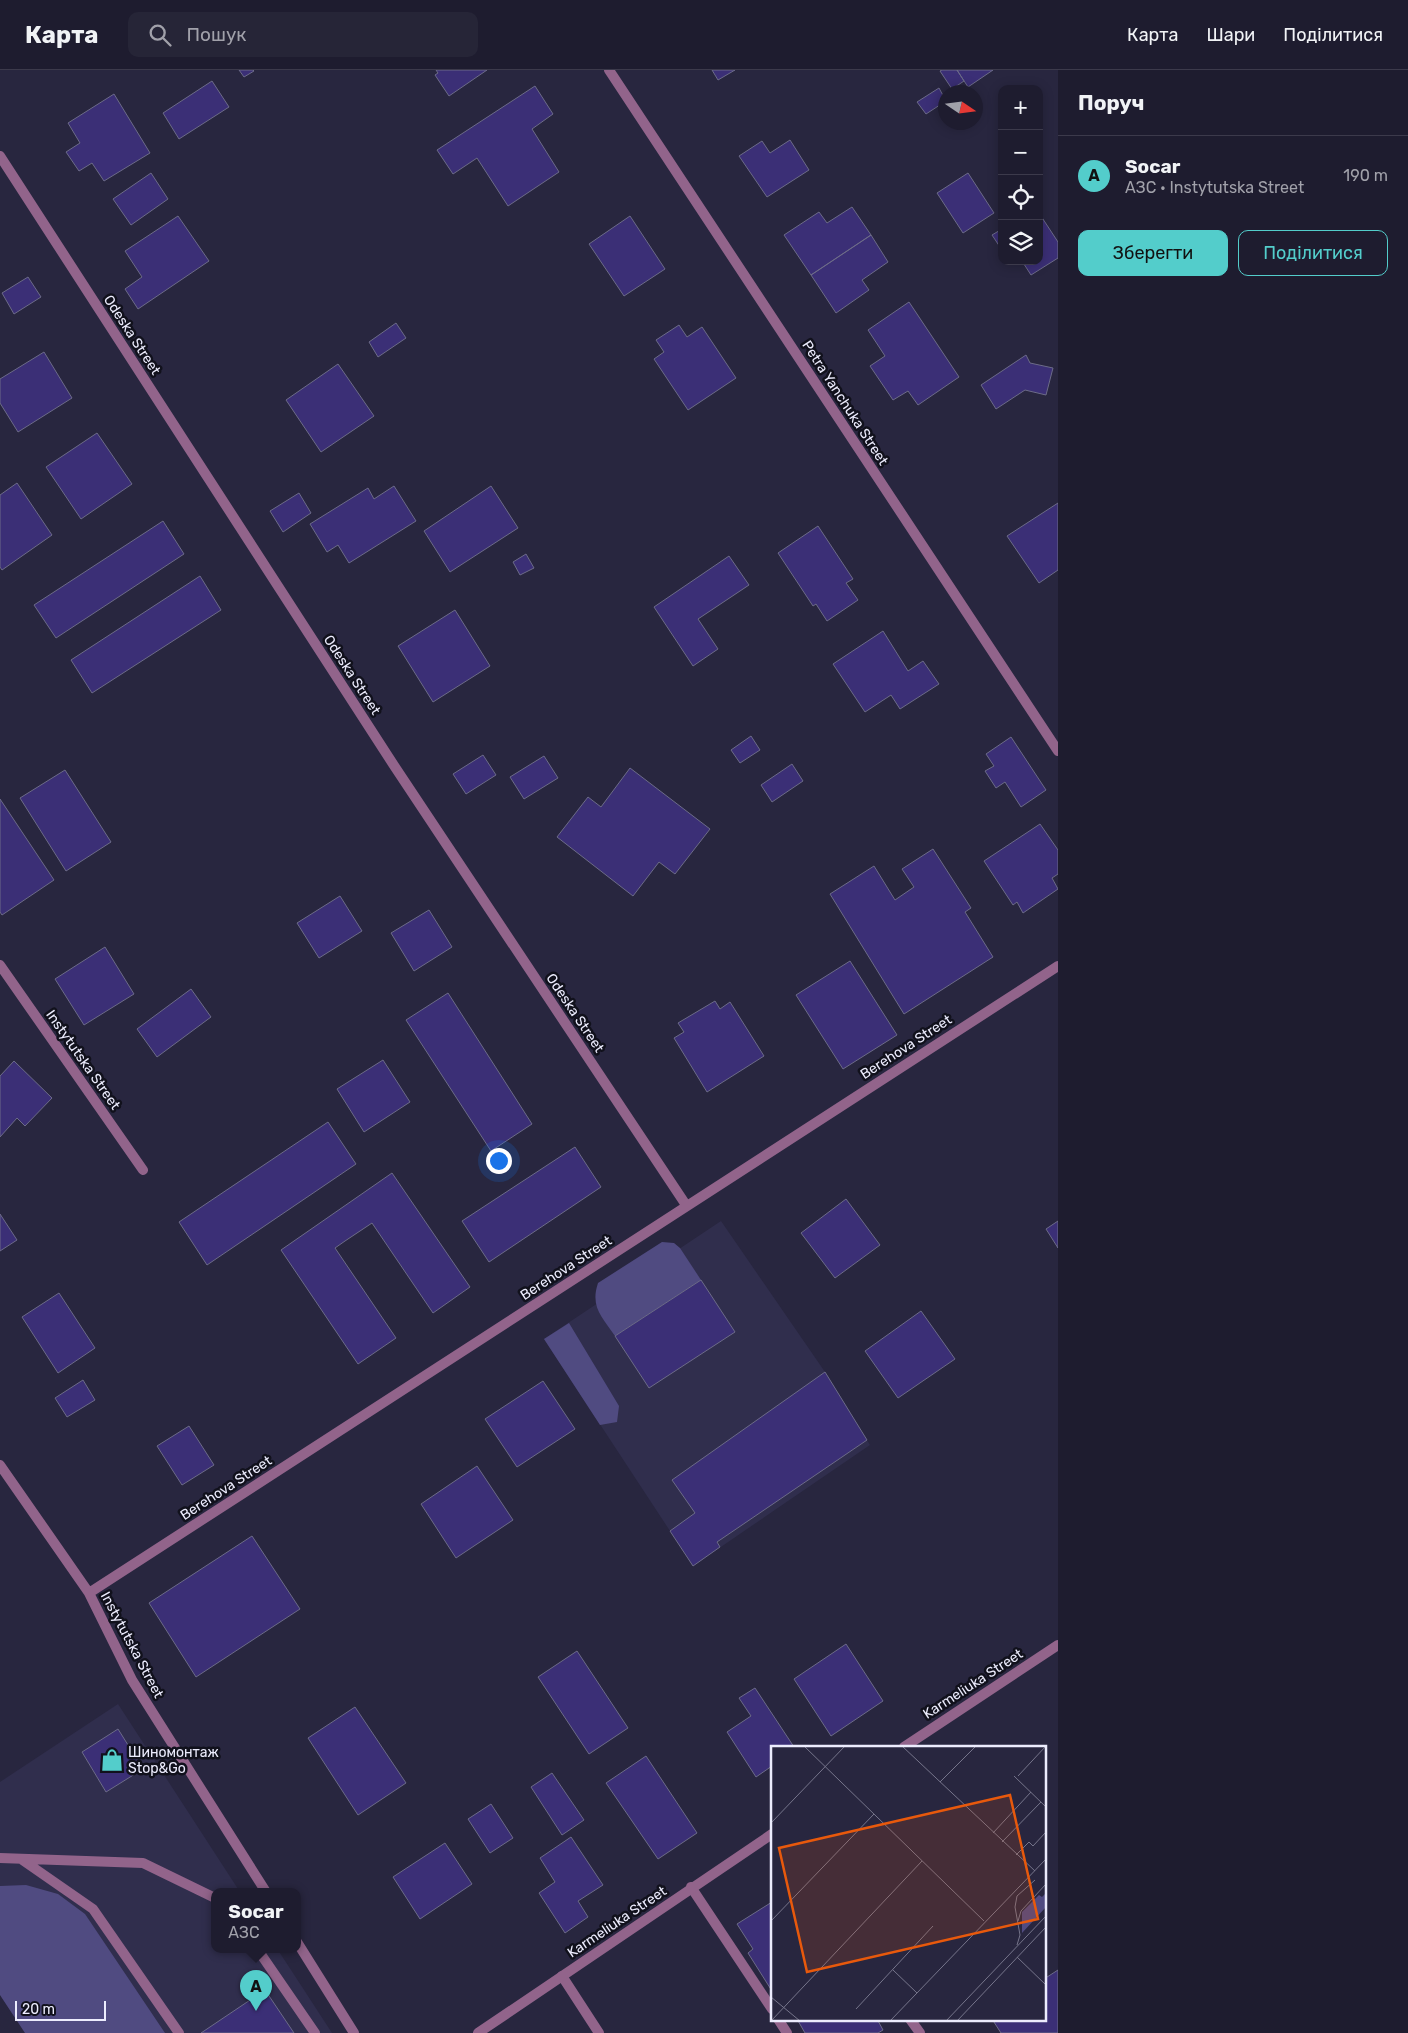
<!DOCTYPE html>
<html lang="uk">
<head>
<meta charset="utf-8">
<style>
  :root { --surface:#1e1c2f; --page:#262537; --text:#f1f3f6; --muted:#a1a1aa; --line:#3c3a4b; --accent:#53cdcb }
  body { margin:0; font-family:Rubik,sans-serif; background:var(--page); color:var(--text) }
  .controls { position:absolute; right:15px; top:15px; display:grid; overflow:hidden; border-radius:10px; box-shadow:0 2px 12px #0003 }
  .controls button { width:45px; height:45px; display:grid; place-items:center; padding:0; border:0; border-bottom:1px solid var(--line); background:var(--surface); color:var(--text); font:25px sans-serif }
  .compass { position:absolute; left:938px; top:15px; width:45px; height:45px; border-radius:50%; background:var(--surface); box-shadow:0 2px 12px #0003; rotate:103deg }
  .scale { position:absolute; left:15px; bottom:12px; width:91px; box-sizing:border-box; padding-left:5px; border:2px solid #ececfd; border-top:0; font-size:14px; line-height:18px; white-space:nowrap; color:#ececfd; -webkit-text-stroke:4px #11111c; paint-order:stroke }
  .you { position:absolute; left:498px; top:1090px; width:18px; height:18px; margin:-12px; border:4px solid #fff; border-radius:50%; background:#1a73e8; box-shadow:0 0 0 8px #1a73e833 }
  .badge { display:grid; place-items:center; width:32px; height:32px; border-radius:50%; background:var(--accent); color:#111; font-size:16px; font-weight:700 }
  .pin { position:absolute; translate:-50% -41px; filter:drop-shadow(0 1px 2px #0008) }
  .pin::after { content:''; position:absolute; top:26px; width:18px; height:15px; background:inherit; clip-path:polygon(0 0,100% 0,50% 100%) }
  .popup { position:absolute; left:211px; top:1818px; width:90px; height:65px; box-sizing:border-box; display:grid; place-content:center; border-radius:10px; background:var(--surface); filter:drop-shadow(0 1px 4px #0005); font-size:16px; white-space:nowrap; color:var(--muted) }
  .popup b { font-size:19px; color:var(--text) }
  .popup::after { content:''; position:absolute; left:50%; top:100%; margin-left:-10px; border:10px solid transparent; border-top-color:var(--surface) }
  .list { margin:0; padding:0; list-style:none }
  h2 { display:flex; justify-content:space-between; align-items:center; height:65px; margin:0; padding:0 20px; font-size:21px }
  h2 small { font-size:16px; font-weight:400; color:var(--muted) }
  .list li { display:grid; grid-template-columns:32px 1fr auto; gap:15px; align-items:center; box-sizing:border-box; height:80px; padding:0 20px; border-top:1px solid var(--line) }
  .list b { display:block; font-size:19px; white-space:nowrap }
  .list p { margin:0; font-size:16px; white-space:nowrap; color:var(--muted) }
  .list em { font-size:16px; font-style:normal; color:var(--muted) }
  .actions { display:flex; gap:10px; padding:15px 20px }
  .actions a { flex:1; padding:11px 0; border:1px solid var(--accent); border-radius:10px; text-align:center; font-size:18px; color:var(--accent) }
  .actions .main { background:var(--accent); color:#111 }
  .icon { flex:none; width:28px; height:28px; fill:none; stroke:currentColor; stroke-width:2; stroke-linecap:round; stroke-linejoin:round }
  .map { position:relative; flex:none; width:1058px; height:1963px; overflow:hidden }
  header { display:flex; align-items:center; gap:30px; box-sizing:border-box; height:70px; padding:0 25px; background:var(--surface); border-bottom:1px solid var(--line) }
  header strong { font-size:24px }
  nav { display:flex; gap:28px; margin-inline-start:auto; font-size:18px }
  .search { width:350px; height:45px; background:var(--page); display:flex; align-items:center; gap:12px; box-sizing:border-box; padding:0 18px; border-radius:10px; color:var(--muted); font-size:19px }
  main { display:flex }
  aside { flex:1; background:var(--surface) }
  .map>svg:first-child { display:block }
  .built { fill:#302e4d }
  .green { fill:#504b81 }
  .building { fill:#3b2f76; stroke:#6c6b88 }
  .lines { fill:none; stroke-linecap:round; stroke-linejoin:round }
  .lane { stroke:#92648b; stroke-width:10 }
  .street { stroke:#92648b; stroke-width:10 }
  .labels { text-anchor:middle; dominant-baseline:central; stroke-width:5; stroke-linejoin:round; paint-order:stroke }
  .street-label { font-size:14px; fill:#ececfd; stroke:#11111c }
  .poi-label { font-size:14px; fill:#ececfd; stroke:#11111c; text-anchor:start }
  .inset-road { fill:none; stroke:#76758b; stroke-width:1 }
  .view { fill:#e8590c; fill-opacity:0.15; stroke:#e8590c; stroke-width:2.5 }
  .inset-edge { fill:none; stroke:#ececfd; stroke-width:2.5 }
</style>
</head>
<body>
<header>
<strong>Карта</strong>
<div class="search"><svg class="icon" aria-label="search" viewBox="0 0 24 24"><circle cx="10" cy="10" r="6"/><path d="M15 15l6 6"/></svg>Пошук</div>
<nav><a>Карта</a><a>Шари</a><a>Поділитися</a></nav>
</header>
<main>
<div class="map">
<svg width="1058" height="1963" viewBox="0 0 1058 1963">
  <rect width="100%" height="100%" fill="#28263f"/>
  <path class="built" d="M721,1151L825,1302L870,1375L693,1496L544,1269Z
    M118,1634L240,1822H215V1880H278L332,1963H25L0,1925V1712Z"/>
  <path class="green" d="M662,1172L674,1173L680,1178L701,1210L615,1266C602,1247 590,1237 598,1213Z
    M569,1253L619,1336L617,1352L600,1355L544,1269Z
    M26,1815L58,1824L85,1844L165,1963H25L0,1925V1816Z"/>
  <path class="building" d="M239,0H253L254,1L244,7Z
    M436,0H487L449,26L435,5L438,3Z
    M712,0H735L718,10Z
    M942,0H957L964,11L952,19L940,1Z
    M957,0H993L968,17Z
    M212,11L229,37L179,69L163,43Z
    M535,16L553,44L532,59L559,102L508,136L477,88L453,104L437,80Z
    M939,18L946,31L926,44L917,32Z
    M114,24L150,83L104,111L92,93L79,101L66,82L80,73L68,53Z
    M790,70L809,100L767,127L739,86L762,71L770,83Z
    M151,103L168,129L131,155L113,129Z
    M968,103L994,143L963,163L937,123Z
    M852,137L871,165L811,205L784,165L819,142L827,153Z
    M1039,143L1058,172V188L1031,205L1022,191H1039Z
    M178,146L209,191L138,239L125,219L142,207L125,181Z
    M630,146L665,199L624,226L589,174Z
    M1002,159V180L992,165Z
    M871,165L888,192L862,210L869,220L836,243L811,205Z
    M28,207L41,227L14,244L2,223Z
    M909,232L959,307L918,335L908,321L893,330L870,296L885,286L868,260Z
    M396,253L406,268L378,287L369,272Z
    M679,255L687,267L702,257L736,308L688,340L654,289L664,282L656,270Z
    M44,282L72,328L18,362L0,333V309Z
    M1026,285L1030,293L1053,298L1046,325L1025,320L996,339L981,315Z
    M338,294L374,346L321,382L286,330Z
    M97,363L132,414L81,449L46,397Z
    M17,413L52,465L2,500L0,497V425Z
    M394,416L416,451L349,493L338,475L327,482L310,454L368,418L374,429Z
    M491,416L518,458L450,502L424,461Z
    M299,423L311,443L283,462L270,441Z
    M1058,433V500L1039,513L1007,466Z
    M163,451L184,484L56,568L34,535Z
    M818,456L853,509L846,513L858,530L827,551L816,534L813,536L778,483Z
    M526,484L534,498L520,505L513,492Z
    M729,486L749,515L698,549L718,579L693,596L654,537Z
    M200,506L221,540L92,623L71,590Z
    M455,540L490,596L433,632L398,576Z
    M883,561L908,601L923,591L939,614L900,639L891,625L865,642L833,594Z
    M751,666L760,680L740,693L731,680Z
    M1011,667L1046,720L1021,737L1005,712L996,718L985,701L994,696L986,684Z
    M483,685L496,705L466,724L453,704Z
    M544,686L558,708L524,729L510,707Z
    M792,694L803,711L772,732L761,715Z
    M630,698L710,759L675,804L659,792L633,826L557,767L588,727L601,737Z
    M65,700L111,772L66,801L20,728Z
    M0,729L54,810L2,845L0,842Z
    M1040,754L1058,780V804L1052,808L1058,819L1023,843L1017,832L1013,835L984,791Z
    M933,779L971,838L965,842L993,887L904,944L830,824L874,796L895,830L914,817L902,799Z
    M340,826L362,861L319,888L297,853Z
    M429,840L452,877L414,901L391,863Z
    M105,877L134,924L84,955L55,909Z
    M850,891L897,965L843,999L796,925Z
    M191,919L211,947L157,987L137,959Z
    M448,923L532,1054L491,1081L406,950Z
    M715,931L720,939L730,932L764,986L707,1022L674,968L684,962L678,953Z
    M383,990L410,1032L364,1062L337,1019Z
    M14,991L52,1028L25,1056L17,1048L0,1067V1006Z
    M328,1052L356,1094L207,1195L179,1152Z
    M575,1077L601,1117L489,1192L462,1151Z
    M392,1103L470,1217L433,1243L372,1153L345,1171L335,1178L396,1268L358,1294L281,1180Z
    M846,1129L880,1175L835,1208L801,1163Z
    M0,1144L17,1170L0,1181Z
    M1058,1151V1178L1046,1159Z
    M701,1210L735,1262L649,1318L615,1266Z
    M59,1223L95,1278L58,1303L22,1247Z
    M921,1241L955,1289L898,1328L865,1281Z
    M825,1302L867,1370L717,1472L720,1477L693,1496L670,1461L695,1443L672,1410Z
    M83,1310L95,1330L67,1347L55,1328Z
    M543,1311L575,1359L517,1397L485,1349Z
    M189,1356L214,1395L182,1415L157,1376Z
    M477,1396L513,1450L456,1488L421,1434Z
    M252,1466L300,1539L196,1607L149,1533Z
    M846,1574L883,1631L831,1666L794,1609Z
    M577,1581L628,1658L589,1684L538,1607Z
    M755,1618L794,1677H772V1696L756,1707L727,1662L751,1646L739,1628Z
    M355,1637L406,1713L358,1745L308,1668Z
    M118,1659L143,1699L106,1722L82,1682Z
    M646,1686L697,1763L658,1789L606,1713Z
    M552,1703L584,1750L562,1765L531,1717Z
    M491,1734L513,1768L490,1783L468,1749Z
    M571,1767L603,1815L578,1831L588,1847L565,1863L539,1823L555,1812L540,1788Z
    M445,1773L472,1814L420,1849L393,1807Z
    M772,1832V1921L748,1883L753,1879L737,1854Z
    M1058,1900V1963H1001L992,1949H1044V1909Z
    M265,1920L294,1963H201Z
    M797,1949H877L883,1960L878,1963H805Z"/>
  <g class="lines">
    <path class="lane" d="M0,1788L143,1793L215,1828
      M21,1789L93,1839L179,1963
      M691,1817L772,1939
      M258,1880L315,1963
      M562,1906L599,1963
      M778,1949L787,1963
      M910,1949L920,1963"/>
    <path class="street" d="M609,0L1058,681
      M0,86L393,694L686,1135
      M0,895L143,1100
      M0,1395L89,1523L132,1610L266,1822
      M89,1523L1058,896
      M904,1677L1058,1575
      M297,1872L354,1963
      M478,1963L772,1764"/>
  </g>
  <defs>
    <symbol id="shop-bare" viewBox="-9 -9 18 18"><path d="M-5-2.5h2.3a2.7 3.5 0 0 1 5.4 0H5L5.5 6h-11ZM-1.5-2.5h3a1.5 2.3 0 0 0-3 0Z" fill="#53cdcb" stroke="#11111c" stroke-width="2.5" paint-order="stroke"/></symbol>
  </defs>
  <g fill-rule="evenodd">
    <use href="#shop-bare" x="96" y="1674" width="32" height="32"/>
  </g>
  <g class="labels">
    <g class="street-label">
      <text transform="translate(132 265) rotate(57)">Odeska Street</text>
      <text transform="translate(845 333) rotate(57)">Petra Yanchuka Street</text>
      <text transform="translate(352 605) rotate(57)">Odeska Street</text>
      <text transform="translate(575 943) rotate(56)">Odeska Street</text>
      <text transform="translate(906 977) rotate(-33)">Berehova Street</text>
      <text transform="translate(83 990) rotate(55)">Instytutska Street</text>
      <text transform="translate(566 1198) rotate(-33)">Berehova Street</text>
      <text transform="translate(226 1418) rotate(-33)">Berehova Street</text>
      <text transform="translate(132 1575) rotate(62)">Instytutska Street</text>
      <text transform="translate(973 1614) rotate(-33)">Karmeliuka Street</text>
      <text transform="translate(617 1852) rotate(-34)">Karmeliuka Street</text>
    </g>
    <g class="poi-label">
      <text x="128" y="1682">Шиномонтаж<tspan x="128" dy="16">Stop&amp;Go</tspan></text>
    </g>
  </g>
  <g transform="translate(771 1676)">
    <rect width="275" height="275" fill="#28263f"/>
    <path d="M275,147V161L251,187V166L268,149L271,151Z" fill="#504b81"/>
    <path class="inset-road" d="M33,0L213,175M131,0L264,125M243,30L275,61M247,30L275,0M169,36L205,0M0,77L74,0M222,87L260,46M231,96L270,56M245,109L258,96L262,100L275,86M0,175L103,68M247,175L250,165L275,138M246,199L249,189L244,161L246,150L264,134M246,211L275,239M122,224L146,247M0,251L29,275M85,263L162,180M0,275L151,115M119,275L275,113M175,275L275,170M186,275L275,181"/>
    <path class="view" d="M239,49L267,173L36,226L8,102Z"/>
    <rect width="275" height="275" class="inset-edge"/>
  </g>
</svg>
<div class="controls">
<button>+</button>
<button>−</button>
<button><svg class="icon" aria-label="locate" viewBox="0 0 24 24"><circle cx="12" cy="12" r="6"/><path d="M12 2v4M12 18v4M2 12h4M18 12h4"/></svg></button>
<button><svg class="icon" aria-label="layers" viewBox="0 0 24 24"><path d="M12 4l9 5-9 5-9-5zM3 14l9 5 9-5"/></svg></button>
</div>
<svg class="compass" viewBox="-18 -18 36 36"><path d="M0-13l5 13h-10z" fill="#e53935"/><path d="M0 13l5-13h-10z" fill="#a1a1aa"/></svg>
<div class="scale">20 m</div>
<div class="you"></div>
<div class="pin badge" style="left:256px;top:1941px">A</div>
<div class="popup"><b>Socar</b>АЗС</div>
</div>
<aside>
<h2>Поруч<small></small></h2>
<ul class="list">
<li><span class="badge">A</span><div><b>Socar</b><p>АЗС · Instytutska Street</p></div><em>190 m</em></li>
</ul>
<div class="actions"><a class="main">Зберегти</a><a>Поділитися</a></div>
</aside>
</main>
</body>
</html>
